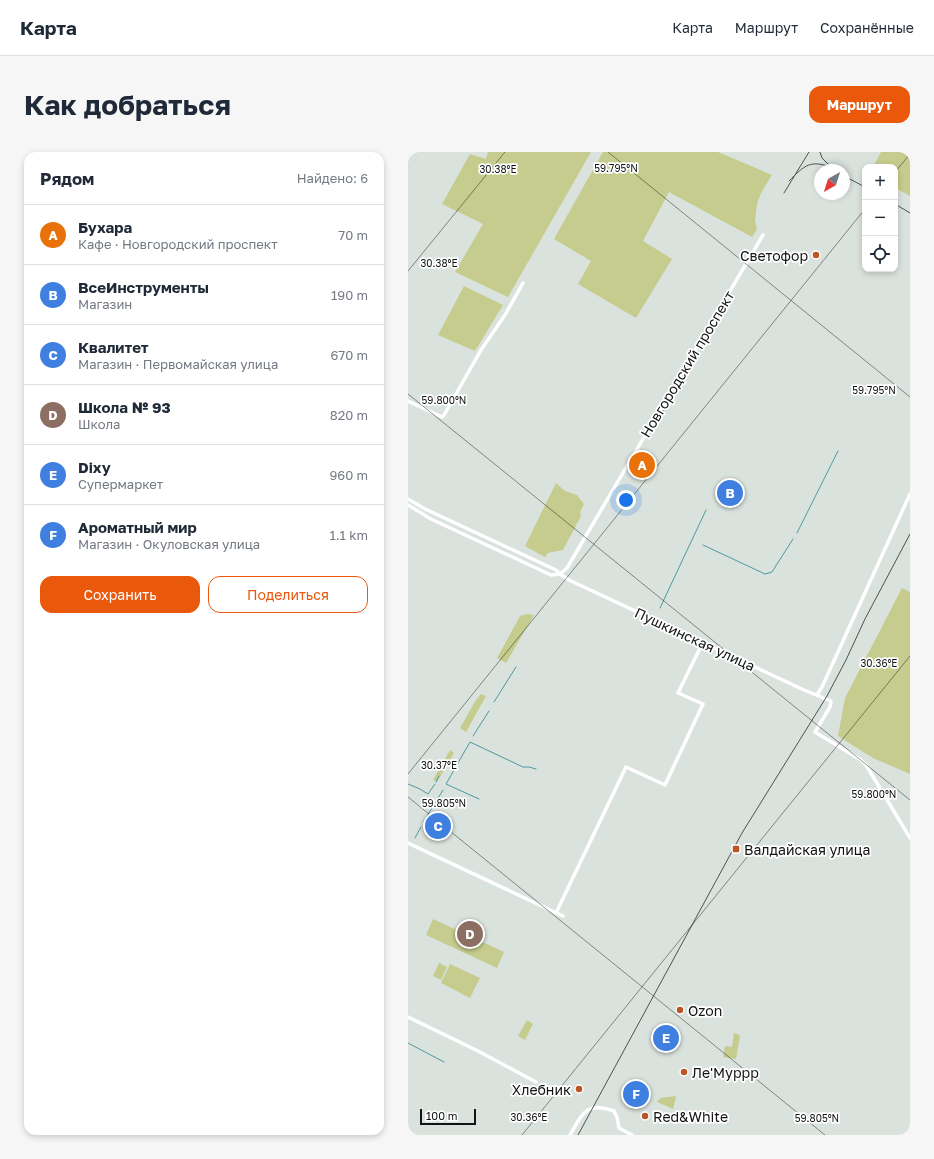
<!DOCTYPE html>
<html lang="ru">
<head>
<meta charset="utf-8">
<style>
  :root { --surface:#fff; --page:#f6f6f7; --text:#1f2937; --muted:#747a83; --line:#e0e1e3; --accent:#ea580c }
  body { margin:0; font-family:"Golos Text",sans-serif; background:var(--page); color:var(--text) }
  .controls { position:absolute; right:12px; top:12px; display:grid; overflow:hidden; border-radius:8px; box-shadow:0 2px 6px #0003 }
  .controls button { width:36px; height:36px; display:grid; place-items:center; padding:0; border:0; border-bottom:1px solid var(--line); background:var(--surface); color:var(--text); font:20px sans-serif }
  .compass { position:absolute; left:406px; top:12px; width:36px; height:36px; border-radius:50%; background:var(--surface); box-shadow:0 2px 6px #0003; rotate:219deg }
  .scale { position:absolute; left:12px; bottom:10px; width:56px; box-sizing:border-box; padding-left:4px; border:2px solid #111413; border-top:0; font-size:11px; line-height:14px; white-space:nowrap; color:#111413; -webkit-text-stroke:3px #fff; paint-order:stroke }
  .you { position:absolute; left:218px; top:348px; width:14px; height:14px; margin:-10px; border:3px solid #fff; border-radius:50%; background:#1a73e8; box-shadow:0 0 0 6px #1a73e833 }
  .badge { display:grid; place-items:center; width:26px; height:26px; border-radius:50%; background:var(--accent); color:#fff; font-size:13px; font-weight:700 }
  .pin { position:absolute; translate:-50% -50%; border:2px solid #fff; box-shadow:0 1px 4px #0006 }
  .list { margin:0; padding:0; list-style:none }
  h2 { display:flex; justify-content:space-between; align-items:center; height:52px; margin:0; padding:0 16px; font-size:17px }
  h2 small { font-size:13px; font-weight:400; color:var(--muted) }
  .list li { display:grid; grid-template-columns:26px 1fr auto; gap:12px; align-items:center; box-sizing:border-box; height:60px; padding:0 16px; border-top:1px solid var(--line) }
  .list b { display:block; font-size:15px; white-space:nowrap }
  .list p { margin:0; font-size:13px; white-space:nowrap; color:var(--muted) }
  .list em { font-size:13px; font-style:normal; color:var(--muted) }
  .actions { display:flex; gap:8px; padding:12px 16px }
  .actions a { flex:1; padding:9px 0; border:1px solid var(--accent); border-radius:12px; text-align:center; font-size:14px; color:var(--accent) }
  .actions .main { background:var(--accent); color:#fff }
  .icon { flex:none; width:22px; height:22px; fill:none; stroke:currentColor; stroke-width:2; stroke-linecap:round; stroke-linejoin:round }
  .map { position:relative; flex:none; width:502px; height:983px; overflow:hidden; border-radius:12px }
  header { display:flex; align-items:center; gap:24px; box-sizing:border-box; height:56px; padding:0 20px; background:var(--surface); border-bottom:1px solid var(--line) }
  header strong { font-size:19px }
  nav { display:flex; gap:22px; margin-inline-start:auto; font-size:14px }
  .intro { display:flex; align-items:center; justify-content:space-between; box-sizing:border-box; height:96px; padding:0 24px }
  h1 { margin:0; font-size:28px }
  .button { padding:10px 18px; border-radius:12px; background:var(--accent); color:#fff; font-size:14px; font-weight:700 }
  main { display:flex; gap:24px; padding:0 24px }
  aside { flex:1; background:var(--surface); border-radius:12px; box-shadow:0 2px 6px #0003 }
  .map>svg:first-child { display:block }
  .green { fill:#c5cc8d }
  .lines { fill:none; stroke-linecap:round; stroke-linejoin:round }
  .stream { stroke:#4f98a0; stroke-width:1 }
  .minor { stroke:#fff; stroke-width:3.5 }
  .tram { stroke:#4e5250; stroke-width:1 }
  .ticks { fill:none; stroke:#111413; stroke-width:1; stroke-opacity:0.45 }
  .poi-dot { fill:#bb5624; stroke:#fff; stroke-width:1.5 }
  .labels { text-anchor:middle; dominant-baseline:central; stroke-width:3.5; stroke-linejoin:round; paint-order:stroke }
  .poi-label { font-size:14px; fill:#111413; stroke:#fff; text-anchor:start }
  .street-label { font-size:14px; fill:#111413; stroke:#fff }
  .ticks-label { font-size:10px; text-anchor:middle; fill:#111413; stroke:#fff; stroke-width:3.5; stroke-linejoin:round; paint-order:stroke }
</style>
</head>
<body>
<header>
<strong>Карта</strong>
<nav><a>Карта</a><a>Маршрут</a><a>Сохранённые</a></nav>
</header>
<div class="intro"><h1>Как добраться</h1><a class="button">Маршрут</a></div>
<main>
<aside>
<h2>Рядом<small>Найдено: 6</small></h2>
<ul class="list">
<li><span class="badge" style="background:#e8710a">A</span><div><b>Бухара</b><p>Кафе · Новгородский проспект</p></div><em>70 m</em></li>
<li><span class="badge" style="background:#3f7fe0">B</span><div><b>ВсеИнструменты</b><p>Магазин</p></div><em>190 m</em></li>
<li><span class="badge" style="background:#3f7fe0">C</span><div><b>Квалитет</b><p>Магазин · Первомайская улица</p></div><em>670 m</em></li>
<li><span class="badge" style="background:#8d6e63">D</span><div><b>Школа № 93</b><p>Школа</p></div><em>820 m</em></li>
<li><span class="badge" style="background:#3f7fe0">E</span><div><b>Dixy</b><p>Супермаркет</p></div><em>960 m</em></li>
<li><span class="badge" style="background:#3f7fe0">F</span><div><b>Ароматный мир</b><p>Магазин · Окуловская улица</p></div><em>1.1 km</em></li>
</ul>
<div class="actions"><a class="main">Сохранить</a><a>Поделиться</a></div>
</aside>
<div class="map">
<svg width="502" height="983" viewBox="0 0 502 983">
  <rect width="100%" height="100%" fill="#dae2dd"/>
  <path class="green" d="M80,0H183L100,145L47,120L75,72L34,52L62,2L78,7Z
    M195,0H310L364,23L353,41L349,52L347,68L349,77L344,85L261,40L235,89L264,107L228,166L170,132L183,109L146,87Z
    M473,0H502V44L487,36V15H465Z
    M56,134L95,153L67,199L30,183Z
    M148,331L157,339L169,343L176,352L172,360L173,364L155,398L140,401L137,405L117,394Z
    M494,436L502,440V622L465,606L430,584L437,546Z
    M119,462L126,463L98,511L89,506L112,464Z
    M73,542L78,544L58,580L52,576L68,548Z
    M42,598L46,601L29,630L25,628Z
    M25,767L96,800L89,816L18,783Z
    M31,811L39,815L33,828L25,824Z
    M42,812L72,826L62,846L33,831Z
    M119,868L125,872L117,888L110,884Z
    M326,881L332,883L328,907L315,905L317,894L324,895Z
    M267,944L268,945L265,957L249,950C253,943 261,946 267,944Z"/>
  <g class="lines">
    <path class="stream" d="M269,237L270,234
      M255,260L266,242
      M248,273L252,266
      M389,381L430,299
      M295,393L357,422L364,420L385,387
      M252,456L298,358
      M86,550L108,515
      M65,584L81,559
      M28,630L31,624
      M0,632L12,637L20,642L27,632
      M71,647L38,632L62,590L115,615H121L128,617
      M16,669L35,638
      M7,686L13,675
      M0,891L36,910"/>
    <path class="minor" d="M0,249L34,265L36,263L73,198L97,163L115,131
      M0,347L17,357L148,418L152,422L161,428L396,538L423,549L422,555L407,580L453,608L458,613L502,686
      M0,353L23,367L143,423L152,422
      M152,422L159,416L355,83
      M409,543L414,535L502,342
      M0,691L155,764
      M148,761L218,615L257,633L295,552L270,541L295,490
      M0,865L68,898L128,930
      M162,983C174,962 178,949 206,959L209,965L211,976L224,983"/>
    <path class="tram" d="M412,0L414,6L422,14
      M436,24L457,35
      M381,29C397,13 402,7 425,16
      M376,41L401,0
      M487,52L502,61
      M170,983L334,681L419,544L438,508L457,467L502,382"/>
  </g>
  <path class="ticks" d="M200,0L502,245M487,20L502,2M0,119L97,0M0,242L502,648M0,622L457,57M0,645L417,983M114,983L502,504"/>
  <g class="poi-dot">
    <circle cx="408" cy="103" r="4"/>
    <rect x="324" y="693" width="8" height="8" rx="2"/>
    <circle cx="272" cy="858" r="4"/>
    <circle cx="276" cy="920" r="4"/>
    <circle cx="171" cy="937" r="4"/>
    <circle cx="237" cy="964" r="4"/>
  </g>
  <g class="labels">
    <g class="poi-label">
      <text x="400" y="103" text-anchor="end">Светофор</text>
      <text x="336" y="697">Валдайская улица</text>
      <text x="280" y="858">Ozon</text>
      <text x="284" y="920">Ле'Муррр</text>
      <text x="163" y="937" text-anchor="end">Хлебник</text>
      <text x="245" y="964">Red&amp;White</text>
    </g>
    <g class="street-label">
      <text transform="translate(279 212) rotate(-59)">Новгородский проспект</text>
      <text transform="translate(287 487) rotate(25)">Пушкинская улица</text>
    </g>
  </g>
  <g class="ticks-label">
    <text x="208" y="20">59.795°N</text>
    <text x="90" y="21">30.38°E</text>
    <text x="31" y="115">30.38°E</text>
    <text x="466" y="242">59.795°N</text>
    <text x="36" y="252">59.800°N</text>
    <text x="471" y="515">30.36°E</text>
    <text x="31" y="617">30.37°E</text>
    <text x="466" y="646">59.800°N</text>
    <text x="36" y="655">59.805°N</text>
    <text x="121" y="969">30.36°E</text>
    <text x="409" y="970">59.805°N</text>
  </g>
</svg>
<div class="controls">
<button>+</button>
<button>−</button>
<button><svg class="icon" aria-label="locate" viewBox="0 0 24 24"><circle cx="12" cy="12" r="6"/><path d="M12 2v4M12 18v4M2 12h4M18 12h4"/></svg></button>
</div>
<svg class="compass" viewBox="-18 -18 36 36"><path d="M0-13l5 13h-10z" fill="#e53935"/><path d="M0 13l5-13h-10z" fill="#747a83"/></svg>
<div class="scale">100 m</div>
<div class="you"></div>
<div class="pin badge" style="left:234px;top:313px;background:#e8710a">A</div>
<div class="pin badge" style="left:322px;top:341px;background:#3f7fe0">B</div>
<div class="pin badge" style="left:30px;top:674px;background:#3f7fe0">C</div>
<div class="pin badge" style="left:62px;top:782px;background:#8d6e63">D</div>
<div class="pin badge" style="left:258px;top:886px;background:#3f7fe0">E</div>
<div class="pin badge" style="left:228px;top:942px;background:#3f7fe0">F</div>
</div>
</main>
</body>
</html>
